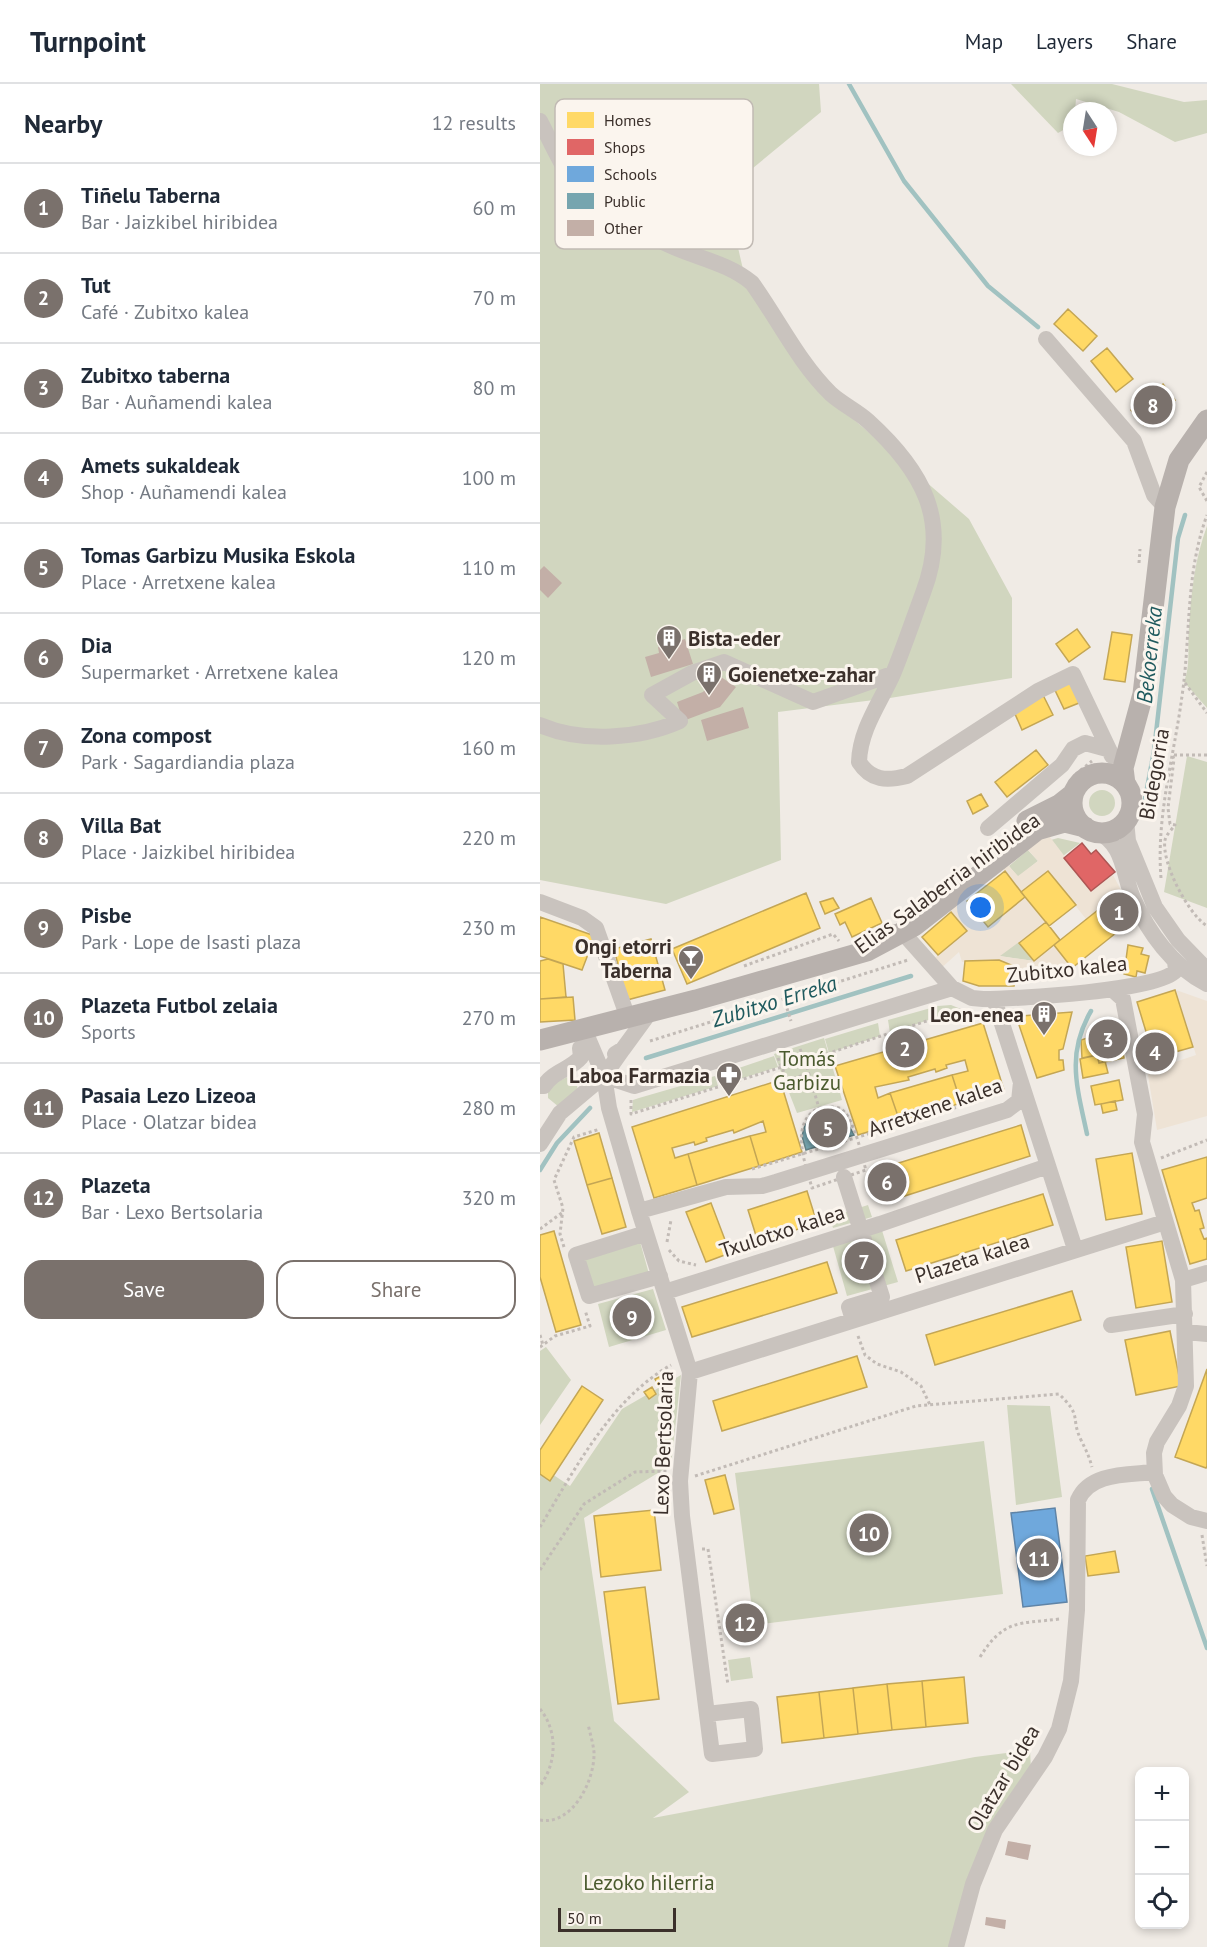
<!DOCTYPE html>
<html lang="en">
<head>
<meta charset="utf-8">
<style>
  :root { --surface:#fff; --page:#f2f2f3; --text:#1f2937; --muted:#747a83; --line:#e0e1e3; --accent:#7a716c }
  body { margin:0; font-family:"PT Sans",sans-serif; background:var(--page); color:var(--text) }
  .controls { position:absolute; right:18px; bottom:18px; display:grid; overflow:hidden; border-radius:12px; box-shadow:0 3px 9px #0003 }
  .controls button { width:54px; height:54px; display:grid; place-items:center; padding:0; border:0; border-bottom:2px solid var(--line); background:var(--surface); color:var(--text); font:30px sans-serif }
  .compass { position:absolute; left:523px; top:18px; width:54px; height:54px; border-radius:50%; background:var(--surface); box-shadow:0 3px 9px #0003; rotate:168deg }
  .scale { position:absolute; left:18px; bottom:15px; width:118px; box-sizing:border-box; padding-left:6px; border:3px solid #3b302b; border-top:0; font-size:16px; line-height:21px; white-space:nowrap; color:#3b302b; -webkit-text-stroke:4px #fbf5ee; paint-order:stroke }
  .you { position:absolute; left:441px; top:824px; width:21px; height:21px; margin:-15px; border:4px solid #fff; border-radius:50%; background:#1a73e8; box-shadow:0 0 0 9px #1a73e833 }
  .badge { display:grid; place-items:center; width:39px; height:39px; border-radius:50%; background:var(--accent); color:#fff; font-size:20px; font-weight:700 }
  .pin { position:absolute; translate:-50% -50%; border:3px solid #fff; box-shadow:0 2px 6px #0006 }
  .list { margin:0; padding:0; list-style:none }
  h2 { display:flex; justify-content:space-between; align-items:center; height:78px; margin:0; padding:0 24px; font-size:26px }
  h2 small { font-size:20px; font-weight:400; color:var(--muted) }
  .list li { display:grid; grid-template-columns:39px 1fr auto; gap:18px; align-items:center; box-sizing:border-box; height:90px; padding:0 24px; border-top:2px solid var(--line) }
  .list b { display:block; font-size:22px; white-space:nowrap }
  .list p { margin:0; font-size:20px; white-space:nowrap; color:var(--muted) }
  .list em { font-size:20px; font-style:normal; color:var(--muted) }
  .actions { display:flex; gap:12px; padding:18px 24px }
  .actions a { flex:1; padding:14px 0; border:2px solid var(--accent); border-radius:18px; text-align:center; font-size:21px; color:var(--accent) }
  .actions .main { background:var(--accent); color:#fff }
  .icon { flex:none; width:33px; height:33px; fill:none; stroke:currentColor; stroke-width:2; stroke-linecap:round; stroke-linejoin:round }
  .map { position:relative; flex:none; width:667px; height:1863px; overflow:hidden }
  header { display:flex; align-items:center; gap:36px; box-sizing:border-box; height:84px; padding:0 30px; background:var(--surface); border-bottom:2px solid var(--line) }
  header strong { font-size:28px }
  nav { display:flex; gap:33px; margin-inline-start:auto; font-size:21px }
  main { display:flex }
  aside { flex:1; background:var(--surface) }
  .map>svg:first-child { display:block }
  .green { fill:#d1d6bf }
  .plaza { fill:#eee3d5 }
  .homes { fill:#ffd966; stroke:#c4a654; stroke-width:1.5 }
  .shops { fill:#e06666; stroke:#ae5654; stroke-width:1.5 }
  .schools { fill:#6fa8dc; stroke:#5f84a7; stroke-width:1.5 }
  .public { fill:#76a5af; stroke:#648287; stroke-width:1.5 }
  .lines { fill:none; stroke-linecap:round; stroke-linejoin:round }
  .stream { stroke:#a1c2c1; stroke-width:4.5 }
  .building { fill:#c3afa7 }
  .path { stroke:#c2bbb6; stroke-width:3; stroke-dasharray:3 3; stroke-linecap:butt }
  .minor { stroke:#c9c3be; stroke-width:16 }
  .major { stroke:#b8b1ad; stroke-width:21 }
  .labels { text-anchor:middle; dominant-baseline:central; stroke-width:6; stroke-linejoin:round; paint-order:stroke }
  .poi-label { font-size:21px; font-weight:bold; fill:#3b302b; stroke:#fbf5ee; text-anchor:end }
  .street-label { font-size:21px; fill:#3b302b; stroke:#fbf5ee }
  .park-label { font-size:21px; fill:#4a5a2e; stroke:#fbf5ee }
  .water-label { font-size:22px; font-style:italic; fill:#1f5a5e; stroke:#fbf5ee }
  .key { fill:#fbf5ee; stroke:#c1bab4; stroke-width:1.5 }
  .key-label { font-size:16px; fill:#3b302b }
</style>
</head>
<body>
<header>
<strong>Turnpoint</strong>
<nav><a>Map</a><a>Layers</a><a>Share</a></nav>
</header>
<main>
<aside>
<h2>Nearby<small>12 results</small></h2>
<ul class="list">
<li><span class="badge">1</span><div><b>Tiñelu Taberna</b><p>Bar · Jaizkibel hiribidea</p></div><em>60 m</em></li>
<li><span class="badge">2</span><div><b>Tut</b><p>Café · Zubitxo kalea</p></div><em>70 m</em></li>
<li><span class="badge">3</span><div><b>Zubitxo taberna</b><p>Bar · Auñamendi kalea</p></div><em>80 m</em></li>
<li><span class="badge">4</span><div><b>Amets sukaldeak</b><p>Shop · Auñamendi kalea</p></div><em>100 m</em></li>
<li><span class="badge">5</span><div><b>Tomas Garbizu Musika Eskola</b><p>Place · Arretxene kalea</p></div><em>110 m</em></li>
<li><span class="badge">6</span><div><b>Dia</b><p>Supermarket · Arretxene kalea</p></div><em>120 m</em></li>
<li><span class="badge">7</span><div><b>Zona compost</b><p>Park · Sagardiandia plaza</p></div><em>160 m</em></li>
<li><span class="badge">8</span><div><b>Villa Bat</b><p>Place · Jaizkibel hiribidea</p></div><em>220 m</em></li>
<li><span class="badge">9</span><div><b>Pisbe</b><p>Park · Lope de Isasti plaza</p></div><em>230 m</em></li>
<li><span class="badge">10</span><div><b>Plazeta Futbol zelaia</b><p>Sports</p></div><em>270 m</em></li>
<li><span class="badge">11</span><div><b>Pasaia Lezo Lizeoa</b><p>Place · Olatzar bidea</p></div><em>280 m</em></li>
<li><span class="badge">12</span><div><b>Plazeta</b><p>Bar · Lexo Bertsolaria</p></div><em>320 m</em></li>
</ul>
<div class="actions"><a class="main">Save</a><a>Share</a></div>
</aside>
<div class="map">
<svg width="667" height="1863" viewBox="0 0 667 1863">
  <rect width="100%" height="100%" fill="#f0ebe5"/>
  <path class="green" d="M0,0H279L281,28L185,107L205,194L304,327L429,435L472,514V594L350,614L238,628L241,776L126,820L0,796Z
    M471,0H572L644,18L667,16V49L635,58L579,28L536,15L535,27H532V41L518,49Z
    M667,442V624L644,598C651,580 647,562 649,543C651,509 655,474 667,442Z
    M647,672L667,678V824L624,808Z
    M549 719a13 13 0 1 1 26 0a13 13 0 1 1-26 0Z
    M518,754L540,759L523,772L511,756Z
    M488,766L498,777L478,793L469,782Z
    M581,809L592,836V841L586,844L566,819Z
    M477,857L479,859L494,877L459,872Z
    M411,921L421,925L350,949L348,936L398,922Z
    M338,939L340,952L289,969L285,955Z
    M284,954L302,1016L257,1029L234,970Z
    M234,972L238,983L187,999L184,989Z
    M175,992L178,1002L92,1028L93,1016L99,1014Z
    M27,993L36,996L38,1007L19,1023L8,1014V1003Z
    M328,1121L332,1133L293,1144L290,1133Z
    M340,1140L358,1198L307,1212L291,1155Z
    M99,1154L109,1190L51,1208L40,1172Z
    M113,1205L126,1246L69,1263L58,1220Z
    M6,1263L31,1296L0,1341V1267Z
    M141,1291L131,1381L44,1434L74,1637L149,1708L113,1734L435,1673L490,1666L491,1685L459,1747L419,1863H0V1382L30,1402L82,1325Z
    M467,1321L510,1322L522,1413L476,1421Z
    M444,1357L463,1510L214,1541L195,1389Z
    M210,1573L213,1594L191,1597L188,1576Z"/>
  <path class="plaza" d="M510,753L551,807L573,791L582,808L546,835L508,787L481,808L462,783L466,779L478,792L498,777L488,766L498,756Z
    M424,813L448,843L485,813L506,838L460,872L494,877L514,861L532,884L475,892V883L459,876L422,878L419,868L398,887L391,877L427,847L409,825Z
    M636,906L667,917V1032L617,1046L608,991L611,986L656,971Z"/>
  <path class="homes" d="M528,225L557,252L543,267L514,240Z
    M567,264L593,295L576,308L551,277Z
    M623,300L635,316L604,341L591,326Z
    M537,545L550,563L529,578L516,560Z
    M572,548L592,551L585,598L564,595Z
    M533,593L544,617L524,625L513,602Z
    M502,609L513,631L482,646L472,623Z
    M496,666L508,681L467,713L455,698Z
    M441,710L448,722L433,730L427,717Z
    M465,787L485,813L448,843L427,817Z
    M508,787L536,821L509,842L481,808Z
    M266,809L280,844L147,900L132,865Z
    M293,814L299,824L285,830L280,818Z
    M331,814L342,839L312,853L305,838L300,841L295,830Z
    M563,822L581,845L532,884L514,861Z
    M411,828L427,847L398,871L382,853Z
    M0,833L55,852L42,886L0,872Z
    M506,838L520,856L494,877L479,859Z
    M111,855L125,906L87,916L74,865Z
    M588,861L603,864L601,870L609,872L605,889L597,887L596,893L584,890Z
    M8,875L23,880L26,913L0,915V877Z
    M459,876L476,883L474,902H439L423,897L425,877Z
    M635,906L653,963L614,974L597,918Z
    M33,913L35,936L0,938V915Z
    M532,928L523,965L519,966V976H523L524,986L497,994L479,941L481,932Z
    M443,939L464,1006L421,1019L412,991L428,987L425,976L406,981L407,984L396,988L395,985L368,993L369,996L335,1003L338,1014L350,1009L360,1038L318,1051L295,982Z
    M579,948L584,974L559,979L554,953Z
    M554,952L557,971L542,974L541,956Z
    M557,971L559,979L565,977L568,989L543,994L540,975Z
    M412,991L421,1019L360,1038L350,1009Z
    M240,996L262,1068L219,1082L210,1052L226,1048L223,1037L194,1049L193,1046L166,1054L167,1057L155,1061L154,1058L132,1064L135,1074L148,1070L157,1101L114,1114L92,1043Z
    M579,996L583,1016L555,1021L551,1002Z
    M575,1017L577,1026L563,1029L561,1020Z
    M481,1041L490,1072L346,1118L336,1086Z
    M59,1049L72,1094L47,1101L34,1057Z
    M210,1052L219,1082L157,1101L148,1070Z
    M592,1069L602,1130L566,1136L556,1075Z
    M667,1073V1114L652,1119L655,1127L659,1126L664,1144L660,1145L664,1155L667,1154V1175L650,1180L622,1086Z
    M72,1094L86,1143L62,1150L47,1101Z
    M267,1107L277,1139L218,1158L208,1126Z
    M503,1110L513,1141L366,1187L356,1156Z
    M171,1119L190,1169L166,1178L146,1128Z
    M14,1147L41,1241L16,1248L0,1193V1151Z
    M622,1157L632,1218L596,1224L586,1163Z
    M287,1178L297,1209L152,1253L142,1223Z
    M532,1207L541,1236L395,1281L386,1251Z
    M630,1247L641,1302L596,1311L585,1256Z
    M317,1272L327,1303L182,1347L173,1317Z
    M667,1285V1382L666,1384L635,1373Z
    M125,1290L128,1295L118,1301L115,1295Z
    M42,1302L63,1316L10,1397L0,1390V1366Z
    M112,1303L116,1310L109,1315L104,1308Z
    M185,1391L194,1425L174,1430L165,1396Z
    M114,1426L121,1486L61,1493L54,1432Z
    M575,1467L579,1488L548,1492L545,1472Z
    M105,1503L119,1615L78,1620L64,1508Z
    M424,1593L428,1639L386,1643L382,1597Z
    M382,1597L386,1643L352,1646L347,1600Z
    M347,1600L352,1646L318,1650L313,1604Z
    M313,1604L318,1650L284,1654L279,1608Z
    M279,1608L284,1654L242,1659L237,1613Z"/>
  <path class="shops" d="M542,759L551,770L556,766L575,788L551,807L524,774Z"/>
  <path class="schools" d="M515,1424L527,1518L483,1523L471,1429Z"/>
  <path class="public" d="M286,1027H295L303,1031L314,1051L266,1066L262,1052L265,1041L272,1033Z"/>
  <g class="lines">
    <path class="stream" d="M309,0L364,97L448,202L498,243
      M605,715L614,667L638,454L645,431
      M106,974L371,892
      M547,1050C537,1003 526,970 551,927
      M0,1086L17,1059L50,1024
      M612,1405L667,1564"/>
  </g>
  <path class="building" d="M4,482L22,499L8,514L0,506V486Z
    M145,555L153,580L111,593L105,573L119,569L118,563Z
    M178,591L196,603L180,623L143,637L137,618L163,608Z
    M203,623L209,644L167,657L161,636Z
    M115,1375H126V1381H115Z
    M468,1757L491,1761L488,1776L465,1771Z
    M446,1833L466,1836L465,1845L445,1841Z"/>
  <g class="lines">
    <path class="path" d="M667,388L659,403L667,417
      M599,479L600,465
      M645,599L667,629
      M667,671H632L634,675L628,724L630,740L635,741C632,745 626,751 625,756C621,778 648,830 667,842
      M536,690L552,677
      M621,794C616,732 634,673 642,612C651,551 645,491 667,431
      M204,882L293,850L299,857
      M244,915L368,876
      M110,957L244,915L251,937
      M260,965L265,977L420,926
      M238,974L247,996L268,990
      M265,977L279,1024
      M91,1016V1030L242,983
      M279,1024C285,1024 293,1022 299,1024C314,1030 321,1071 326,1086L272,1104C265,1079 249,1038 279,1024Z
      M621,1074L667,1056
      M212,1085L441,1016
      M0,1145L23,1128
      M127,1158L131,1136
      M24,1163L20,1150L23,1124L14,1096L34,1053L60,1045
      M129,1166L139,1177L156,1181
      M0,1251L3,1261
      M318,1252L325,1271L337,1280L361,1288L381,1302L390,1321
      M0,1263L15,1252L50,1242L45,1226
      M155,1392L376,1322L519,1310C543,1333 530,1333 541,1356C546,1366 549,1372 552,1383
      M0,1443C35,1385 71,1315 131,1281
      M662,1451L667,1482
      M162,1465H168L188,1601
      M0,1486L44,1420L95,1388L127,1387
      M440,1573C464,1535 478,1540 520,1535
      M0,1625C18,1647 17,1679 0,1702
      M0,1736C32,1742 55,1697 54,1668C53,1659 50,1649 48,1640"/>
    <path class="minor" d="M0,37C11,58 21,83 37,101C52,116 109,152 129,161C157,174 188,179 212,199C238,235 259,279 291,310C302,320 317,327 328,337C382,386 411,436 383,509C373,536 364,563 353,590C340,619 320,645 319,678C331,697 347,697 367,692L498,607L533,590L572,672
      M506,255L594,357L614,411L625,423
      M0,641C42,659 100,655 140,637L112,611L152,589L184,578L273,618L352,590
      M586,736L588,757L615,823L638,856L667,886
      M448,744L522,681L533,665L545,659L567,665
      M557,748C584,759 583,791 593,814C608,848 633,883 667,900
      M0,818L42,834L56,844L88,934
      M351,848L364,850L412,904
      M572,905L583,915L605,1030L602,1058L643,1196L646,1302L639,1322L617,1358L614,1369L615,1391L624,1412L632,1421L651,1433L667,1437
      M454,915L535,1165
      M44,945L64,992L69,1024L99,1127L150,1288L140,1397L142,1432L172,1670L215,1665L211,1625L167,1630
      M75,970L83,965L110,928
      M64,992L94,1002L412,904L432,914L443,915C473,915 623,907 636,886L635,877
      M0,1002H4C13,987 30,986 41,973L40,964L50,963
      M0,1060L20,1029L64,992L83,965
      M304,1093L342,1213L309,1223L313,1236
      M99,1127L186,1103L222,1102L236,1098L467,1026L479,1017L481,998
      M106,1149L36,1171L49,1212L120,1192
      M643,1196L667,1189
      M125,1208L340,1140L508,1082
      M571,1241L645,1230
      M646,1248L667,1250
      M150,1288L625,1138
      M416,1863L433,1800L455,1746L505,1673L519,1645L531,1597L537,1526L538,1416C550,1388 588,1391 614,1388"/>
    <path class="major" d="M532 719a30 30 0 1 1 60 0a30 30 0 1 1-60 0Z
      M585,700L583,684L603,610L625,423L639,376L667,336
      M487,737L519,721L533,710
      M0,956L156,916L327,867L374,842L497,746L525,738L545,743"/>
  </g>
  <defs>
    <symbol id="building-pin" viewBox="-11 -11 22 30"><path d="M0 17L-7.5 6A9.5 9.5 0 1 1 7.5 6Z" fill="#7a716c" stroke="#fbf5ee"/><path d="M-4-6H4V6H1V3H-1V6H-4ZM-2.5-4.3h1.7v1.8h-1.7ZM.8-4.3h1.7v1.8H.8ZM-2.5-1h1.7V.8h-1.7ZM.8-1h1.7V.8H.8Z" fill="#fff"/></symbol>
    <symbol id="bar-pin" viewBox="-11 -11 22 30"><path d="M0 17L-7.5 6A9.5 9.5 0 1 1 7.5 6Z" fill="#7a716c" stroke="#fbf5ee"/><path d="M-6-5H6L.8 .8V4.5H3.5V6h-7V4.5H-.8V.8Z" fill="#fff"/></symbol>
    <symbol id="pharmacy-pin" viewBox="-11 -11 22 30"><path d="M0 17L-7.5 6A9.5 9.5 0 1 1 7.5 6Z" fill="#7a716c" stroke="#fbf5ee"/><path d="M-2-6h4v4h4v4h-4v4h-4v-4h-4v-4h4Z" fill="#fff"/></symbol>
  </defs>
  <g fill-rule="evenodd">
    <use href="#building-pin" x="114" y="539" width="30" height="40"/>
    <use href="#building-pin" x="154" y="575" width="30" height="40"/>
    <use href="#bar-pin" x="136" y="859" width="30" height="40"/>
    <use href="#building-pin" x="489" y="915" width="30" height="40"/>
    <use href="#pharmacy-pin" x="174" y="976" width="30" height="40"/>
  </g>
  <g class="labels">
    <g class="poi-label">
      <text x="148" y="554" text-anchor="start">Bista-eder</text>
      <text x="188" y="590" text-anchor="start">Goienetxe-zahar</text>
      <text x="132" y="862">Ongi etorri<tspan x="132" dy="24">Taberna</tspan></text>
      <text x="484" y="930">Leon-enea</text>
      <text x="170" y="991">Laboa Farmazia</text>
    </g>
    <g class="street-label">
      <text transform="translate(614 690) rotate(-80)">Bidegorria</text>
      <text transform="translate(407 799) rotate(-36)">Elias Salaberria hiribidea</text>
      <text transform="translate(527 885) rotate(-6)">Zubitxo kalea</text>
      <text transform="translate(395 1023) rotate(-19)">Arretxene kalea</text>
      <text transform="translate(242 1147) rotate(-18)">Txulotxo kalea</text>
      <text transform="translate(432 1174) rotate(-18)">Plazeta kalea</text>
      <text transform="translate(123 1359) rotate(-88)">Lexo Bertsolaria</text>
      <text transform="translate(463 1694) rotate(-59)">Olatzar bidea</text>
    </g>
    <g class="park-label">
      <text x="267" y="974">Tomás<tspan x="267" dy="24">Garbizu</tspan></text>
      <text x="109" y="1798">Lezoko hilerria</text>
    </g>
    <g class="water-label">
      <text transform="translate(609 571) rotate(-84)">Bekoerreka</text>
      <text transform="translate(234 917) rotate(-17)">Zubitxo Erreka</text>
    </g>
  </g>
  <rect x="15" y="15" width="198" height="150" rx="9" class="key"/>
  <rect x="27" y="28" width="27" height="16" fill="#ffd966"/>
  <rect x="27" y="55" width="27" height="16" fill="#e06666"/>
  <rect x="27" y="82" width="27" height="16" fill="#6fa8dc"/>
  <rect x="27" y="109" width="27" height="16" fill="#76a5af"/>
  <rect x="27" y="136" width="27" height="16" fill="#c3afa7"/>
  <g class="key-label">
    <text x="64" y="42">Homes</text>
    <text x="64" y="69">Shops</text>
    <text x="64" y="96">Schools</text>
    <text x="64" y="123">Public</text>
    <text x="64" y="150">Other</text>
  </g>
</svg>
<div class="controls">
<button>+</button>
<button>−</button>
<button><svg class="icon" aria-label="locate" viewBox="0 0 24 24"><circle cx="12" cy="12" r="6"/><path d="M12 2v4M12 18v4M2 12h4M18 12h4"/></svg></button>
</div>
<svg class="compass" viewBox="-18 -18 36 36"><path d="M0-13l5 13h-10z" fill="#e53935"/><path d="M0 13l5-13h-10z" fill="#747a83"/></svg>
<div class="scale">50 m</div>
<div class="you"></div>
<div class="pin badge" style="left:579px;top:828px">1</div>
<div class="pin badge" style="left:365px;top:964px">2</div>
<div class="pin badge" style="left:568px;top:955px">3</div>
<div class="pin badge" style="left:615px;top:968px">4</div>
<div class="pin badge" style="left:288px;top:1044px">5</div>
<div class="pin badge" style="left:347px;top:1098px">6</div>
<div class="pin badge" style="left:324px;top:1177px">7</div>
<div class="pin badge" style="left:613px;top:321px">8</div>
<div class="pin badge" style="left:92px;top:1233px">9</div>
<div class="pin badge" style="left:329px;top:1449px">10</div>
<div class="pin badge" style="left:499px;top:1474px">11</div>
<div class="pin badge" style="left:205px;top:1539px">12</div>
</div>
</main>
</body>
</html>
